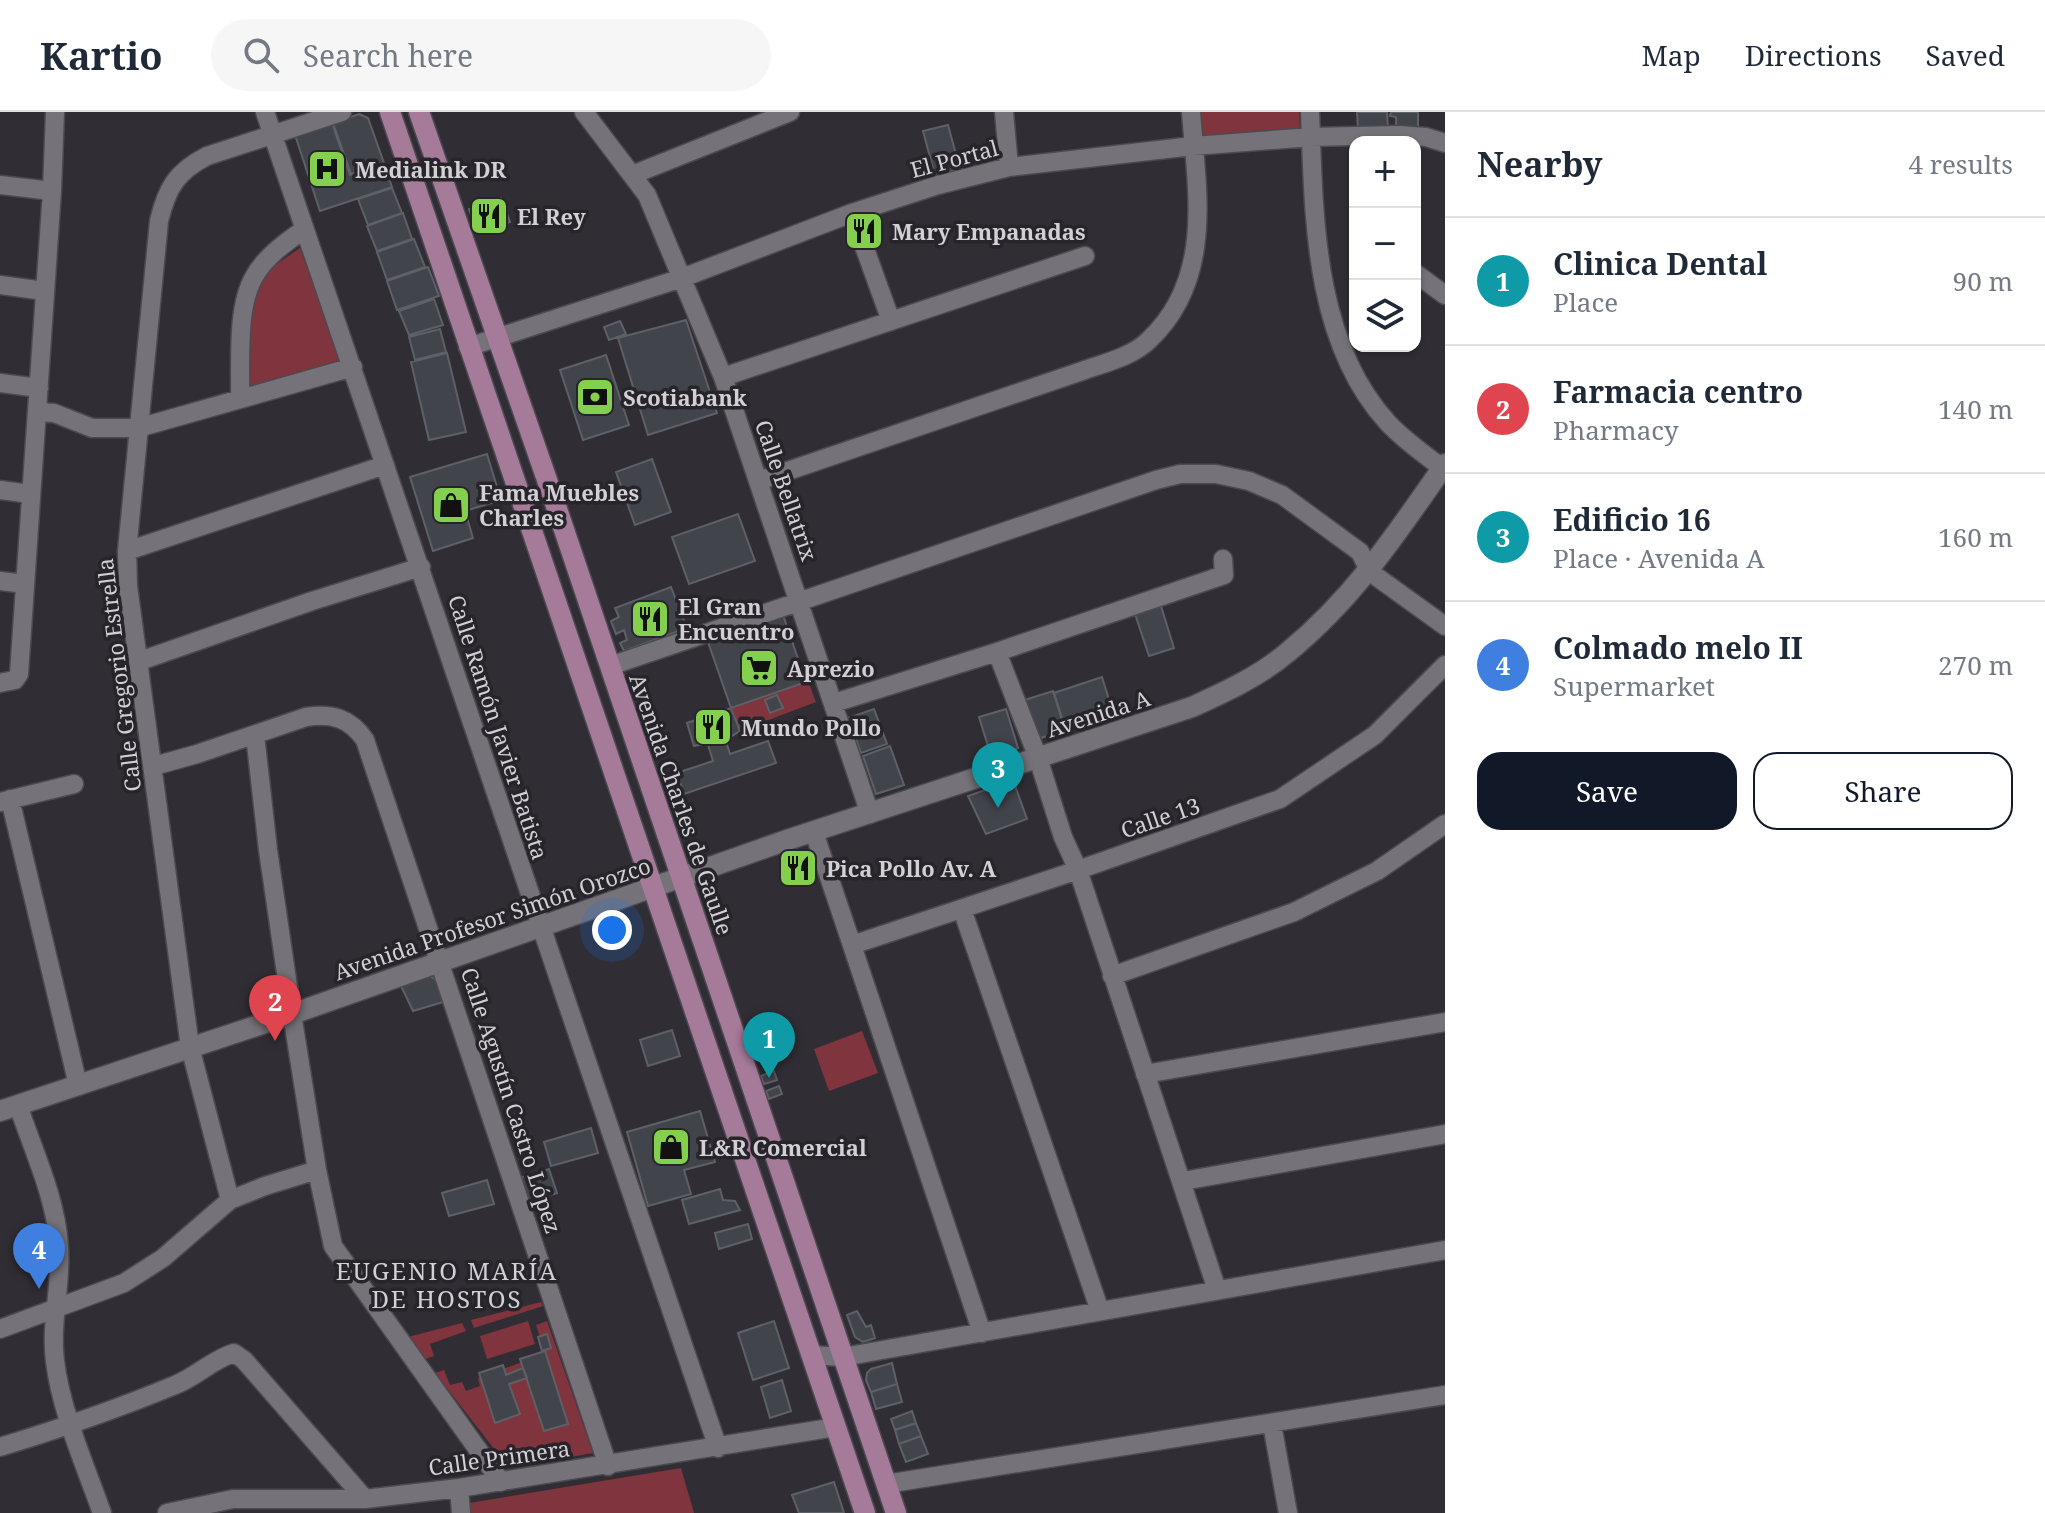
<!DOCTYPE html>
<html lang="en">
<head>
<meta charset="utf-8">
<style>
  :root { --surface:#fff; --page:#f6f6f7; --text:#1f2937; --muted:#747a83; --line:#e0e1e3; --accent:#111827 }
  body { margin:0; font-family:"Noto Serif",serif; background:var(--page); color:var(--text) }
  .controls { position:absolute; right:24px; top:24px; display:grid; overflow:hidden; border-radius:16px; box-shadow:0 2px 6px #0004 }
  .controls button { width:72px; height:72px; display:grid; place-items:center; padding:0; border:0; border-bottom:2px solid var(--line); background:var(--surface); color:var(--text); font:40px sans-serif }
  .you { position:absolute; left:612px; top:818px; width:28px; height:28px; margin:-20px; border:6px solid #fff; border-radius:50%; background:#1a73e8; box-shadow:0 0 0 12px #1a73e833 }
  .badge { display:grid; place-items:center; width:52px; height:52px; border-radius:50%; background:var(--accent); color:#fff; font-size:26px; font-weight:700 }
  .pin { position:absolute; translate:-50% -66px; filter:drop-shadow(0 2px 4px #0008) }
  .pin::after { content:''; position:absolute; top:42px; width:28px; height:24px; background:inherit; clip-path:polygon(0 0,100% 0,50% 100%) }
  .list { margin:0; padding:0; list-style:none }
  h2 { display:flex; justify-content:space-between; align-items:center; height:104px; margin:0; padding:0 32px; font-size:34px }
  h2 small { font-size:26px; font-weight:400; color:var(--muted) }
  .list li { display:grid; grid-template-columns:52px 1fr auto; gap:24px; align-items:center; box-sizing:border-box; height:128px; padding:0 32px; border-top:2px solid var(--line) }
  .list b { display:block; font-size:30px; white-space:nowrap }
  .list p { margin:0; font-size:26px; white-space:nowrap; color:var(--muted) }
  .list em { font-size:26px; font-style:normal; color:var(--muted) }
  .actions { display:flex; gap:16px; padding:24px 32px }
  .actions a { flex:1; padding:18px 0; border:2px solid var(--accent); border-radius:24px; text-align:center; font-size:28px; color:var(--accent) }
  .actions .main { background:var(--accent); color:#fff }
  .icon { flex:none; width:44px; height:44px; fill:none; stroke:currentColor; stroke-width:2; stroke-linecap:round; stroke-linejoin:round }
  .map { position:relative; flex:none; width:1445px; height:1401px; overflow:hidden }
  header { display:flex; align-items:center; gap:48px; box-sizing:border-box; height:112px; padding:0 40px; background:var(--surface); border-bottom:2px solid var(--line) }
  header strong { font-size:38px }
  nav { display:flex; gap:44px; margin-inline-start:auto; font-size:28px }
  .search { width:560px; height:72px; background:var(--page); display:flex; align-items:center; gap:20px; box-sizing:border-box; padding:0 28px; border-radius:44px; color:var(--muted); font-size:30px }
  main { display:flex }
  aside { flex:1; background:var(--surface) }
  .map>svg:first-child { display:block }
  .green { fill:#80343d }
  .building { fill:#42444b; stroke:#5e6067; stroke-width:2 }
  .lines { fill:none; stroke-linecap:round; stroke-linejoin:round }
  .minor-casing { stroke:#4c4a50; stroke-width:21 }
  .secondary-casing { stroke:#4c4a50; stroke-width:23 }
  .primary-casing { stroke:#4c4a50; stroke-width:23 }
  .minor { stroke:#757279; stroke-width:18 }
  .secondary { stroke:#757279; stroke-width:20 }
  .primary { stroke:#a67a99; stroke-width:20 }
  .labels { text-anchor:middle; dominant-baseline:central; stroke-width:7; stroke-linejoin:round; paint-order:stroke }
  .street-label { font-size:22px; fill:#d2d0d5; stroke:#27242a }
  .poi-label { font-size:22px; font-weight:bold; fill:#d2d0d5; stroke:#27242a; text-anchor:start }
  .neighbourhood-label { font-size:24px; letter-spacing:2px; fill:#d2d0d5; stroke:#27242a }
</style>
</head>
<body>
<header>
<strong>Kartio</strong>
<div class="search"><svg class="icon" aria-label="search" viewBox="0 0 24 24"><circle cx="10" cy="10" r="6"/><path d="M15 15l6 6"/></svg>Search here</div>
<nav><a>Map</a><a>Directions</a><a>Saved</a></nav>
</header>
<main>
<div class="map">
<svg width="1445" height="1401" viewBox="0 0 1445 1401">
  <rect width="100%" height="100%" fill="#302e34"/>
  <path class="green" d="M1194,0H1299L1300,19L1196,30Z
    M300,136L344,260L250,289L245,203L265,160Z
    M808,569L816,590L740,619L732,596Z
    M862,919L878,961L829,979L814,937Z
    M541,1190L543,1194L474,1216L471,1208Z
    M528,1209L535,1232L487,1247L480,1224Z
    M547,1209L593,1341L509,1356L435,1261L444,1258L450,1273L462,1270L466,1279L480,1274L478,1266L545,1242L536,1213Z
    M462,1211L466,1219L430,1232L434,1244L425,1247L408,1225Z
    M681,1356L694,1401H464L463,1392Z"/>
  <path class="building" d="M1357,0H1387L1388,16L1358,17Z
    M1391,0H1418V16H1396V5L1390,4Z
    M359,2L368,6L384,51L351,62L333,11Z
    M332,11L350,63L384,52L392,75L320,99L295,23Z
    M948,13L960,57L935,64L923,19Z
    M392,76L402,101L368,113L358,87Z
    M501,86L510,110L477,121L469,97Z
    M403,101L412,127L377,139L367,114Z
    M414,127L425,155L387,168L377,140Z
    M428,155L439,184L397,198L387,169Z
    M434,187L443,213L409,223L399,199Z
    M686,208L717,301L648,323L618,226Z
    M620,209L626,222L609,228L604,215Z
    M440,217L446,240L415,248L409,225Z
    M447,241L466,320L429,328L411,250Z
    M606,243L629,313L583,328L560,258Z
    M487,342L501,388L465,399L473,426L433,439L410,365Z
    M652,347L671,400L635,413L616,360Z
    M738,402L755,449L689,472L672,425Z
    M671,475L687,516L624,539L620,531L627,528L624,518L616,522L611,509L619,505L615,496Z
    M1161,494L1174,536L1149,544L1135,502Z
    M783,503L806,570L731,596L708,530Z
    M1102,565L1112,597L1064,612L1054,581Z
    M1053,579L1065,618L1038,627L1025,588Z
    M777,583L783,596L770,601L765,588Z
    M731,596L740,619L727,627L694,634L687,611Z
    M874,597L887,632L861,641L848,606Z
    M1006,597L1018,636L991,644L979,605Z
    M722,617L730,642L768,629L776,651L684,682L677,661L713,649L705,623Z
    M890,634L904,673L876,682L863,644Z
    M1013,668L1027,707L986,722L968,684Z
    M808,746L812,760L787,766L784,751Z
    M429,863L437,869L443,890L413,899L401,874Z
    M672,918L680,944L648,954L640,928Z
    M774,959L777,968L764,972L761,964Z
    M779,974L782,982L769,987L766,979Z
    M700,999L715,1050L684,1058L691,1082L648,1094L627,1020Z
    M591,1016L598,1041L551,1054L544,1030Z
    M549,1057L557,1081L524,1091L516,1067Z
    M487,1068L494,1092L449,1104L442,1081Z
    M720,1077L723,1088L735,1089L740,1098L689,1112L682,1088Z
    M748,1112L752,1127L719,1137L715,1121Z
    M857,1199L866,1215L871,1213L875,1226L863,1230L855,1225L847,1203Z
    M774,1209L789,1256L753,1268L738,1221Z
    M547,1222L551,1236L542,1239L538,1225Z
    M545,1239L568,1312L544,1319L520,1247Z
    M892,1251L897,1272L871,1280L866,1268L867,1261L871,1257Z
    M503,1253L506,1263L523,1256L527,1266L509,1272L520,1302L495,1311L479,1261Z
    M782,1268L791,1299L770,1306L761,1275Z
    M897,1272L902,1290L876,1297L871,1280Z
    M912,1299L916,1311L895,1318L891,1307Z
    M916,1311L921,1324L899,1332L895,1318Z
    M921,1324L928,1342L906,1350L899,1332Z
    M834,1370L844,1401H799L792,1383Z"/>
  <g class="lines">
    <defs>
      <path id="minor" d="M265,0L718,1336
        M584,0L647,83L723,265L870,702
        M1004,0L1009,55
        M1310,0C1314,104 1313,229 1388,311C1405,329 1425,343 1445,358
        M632,63L790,0
        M0,73L52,79
        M852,101L891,209
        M1415,161L1445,183
        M0,173L44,179
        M468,235L682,166L852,101L938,73L1009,55L1193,34L1311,25L1399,23L1426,25L1445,31
        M723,265L1085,144
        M0,271L39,276
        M240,287C241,252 236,196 254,165C265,145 285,131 303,118
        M38,300L54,301L92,316H138L353,255
        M758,369L1082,259C1104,251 1132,245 1149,228C1214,167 1197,79 1191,0
        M0,378L30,382
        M127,439L385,353
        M0,469L25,472
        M997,540L1038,646L1063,725L1078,758L1217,1178
        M137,550L312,489L421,455
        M610,554L1156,368L1180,362H1216L1249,369L1282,383L1360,440L1370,460L1445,514
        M0,571L15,568L19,562L52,79L55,0
        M834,591L997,540L1224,463L1223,447
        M255,623L268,738L292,902L317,1058L333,1134L501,1370
        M154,654L197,642L306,605C332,601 350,606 365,628L608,1354
        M10,687L78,973
        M0,690L74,672
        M814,720L982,1221
        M962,797L1100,1199
        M852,833L1078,758L1280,687L1375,623L1445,553
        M1112,864L1294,800L1377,759L1445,712
        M1145,962L1445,910
        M18,993C33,1038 56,1086 59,1134C62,1172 50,1211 55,1249C61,1299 85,1353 102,1401
        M1183,1069L1445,1022
        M230,1088L190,935L128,474L127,439L159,109C167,76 176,60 207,44L342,0
        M0,1217L124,1171L163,1146L230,1088L265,1074L317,1058
        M812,1243L843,1245L1445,1138
        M1272,1312L1288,1401
        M0,1335C59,1317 117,1297 175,1273C196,1265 213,1247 234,1241L244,1248L365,1387
        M886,1372L1445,1283
        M459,1376L461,1401
        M167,1401L233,1387H365L459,1376L836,1315"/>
      <path id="secondary" d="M0,999L292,902L787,728L1192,595C1225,580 1260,564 1288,540C1354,486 1397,421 1445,352"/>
      <path id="primary" d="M390,0L865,1401
        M419,0L554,388L896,1401"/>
    </defs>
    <use href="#minor" class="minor-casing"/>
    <use href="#secondary" class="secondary-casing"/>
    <use href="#primary" class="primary-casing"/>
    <use href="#minor" class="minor"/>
    <use href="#secondary" class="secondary"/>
    <use href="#primary" class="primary"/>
  </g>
  <defs>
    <symbol id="hospital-square" viewBox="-11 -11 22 22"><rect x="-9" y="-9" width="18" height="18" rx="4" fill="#84cf4d" stroke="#27242a"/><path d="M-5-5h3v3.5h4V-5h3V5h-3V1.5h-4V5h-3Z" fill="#111"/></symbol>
    <symbol id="restaurant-square" viewBox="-11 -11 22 22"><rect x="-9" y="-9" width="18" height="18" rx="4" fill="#84cf4d" stroke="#27242a"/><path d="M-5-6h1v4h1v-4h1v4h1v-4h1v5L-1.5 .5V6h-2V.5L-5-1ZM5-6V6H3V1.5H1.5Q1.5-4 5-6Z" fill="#111"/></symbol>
    <symbol id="bank-square" viewBox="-11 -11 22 22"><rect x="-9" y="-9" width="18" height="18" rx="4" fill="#84cf4d" stroke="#27242a"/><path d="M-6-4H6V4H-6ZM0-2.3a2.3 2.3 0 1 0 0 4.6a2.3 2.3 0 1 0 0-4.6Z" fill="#111"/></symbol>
    <symbol id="shop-square" viewBox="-11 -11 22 22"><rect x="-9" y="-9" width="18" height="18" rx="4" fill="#84cf4d" stroke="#27242a"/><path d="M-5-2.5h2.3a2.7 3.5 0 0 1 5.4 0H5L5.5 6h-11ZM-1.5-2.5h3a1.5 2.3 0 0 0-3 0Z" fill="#111"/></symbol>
    <symbol id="supermarket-square" viewBox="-11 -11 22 22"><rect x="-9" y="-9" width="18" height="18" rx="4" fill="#84cf4d" stroke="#27242a"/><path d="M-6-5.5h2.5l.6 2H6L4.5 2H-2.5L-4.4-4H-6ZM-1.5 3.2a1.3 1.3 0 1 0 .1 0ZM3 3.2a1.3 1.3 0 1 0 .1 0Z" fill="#111"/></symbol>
  </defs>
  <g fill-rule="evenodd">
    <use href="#hospital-square" x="305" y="35" width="44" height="44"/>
    <use href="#restaurant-square" x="467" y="82" width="44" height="44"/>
    <use href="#restaurant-square" x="842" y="97" width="44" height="44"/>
    <use href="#bank-square" x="573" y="263" width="44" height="44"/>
    <use href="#shop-square" x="429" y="371" width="44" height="44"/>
    <use href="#restaurant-square" x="628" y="485" width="44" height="44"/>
    <use href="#supermarket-square" x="737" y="534" width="44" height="44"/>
    <use href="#restaurant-square" x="691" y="593" width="44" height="44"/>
    <use href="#restaurant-square" x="776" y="734" width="44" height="44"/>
    <use href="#shop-square" x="649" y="1013" width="44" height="44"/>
  </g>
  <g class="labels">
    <g class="street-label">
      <text transform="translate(954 46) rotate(-15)">El Portal</text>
      <text transform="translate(787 378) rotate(71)">Calle Bellatrix</text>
      <text transform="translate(118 563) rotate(-97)">Calle Gregorio Estrella</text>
      <text transform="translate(1098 601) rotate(-18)">Avenida A</text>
      <text transform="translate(499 615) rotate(72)">Calle Ramón Javier Batista</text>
      <text transform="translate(682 692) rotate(71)">Avenida Charles de Gaulle</text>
      <text transform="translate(1160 705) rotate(-19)">Calle 13</text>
      <text transform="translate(492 806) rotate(-19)">Avenida Profesor Simón Orozco</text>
      <text transform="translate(512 988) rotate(72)">Calle Agustín Castro López</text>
      <text transform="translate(499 1345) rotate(-8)">Calle Primera</text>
    </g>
    <g class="poi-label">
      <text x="355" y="57">Medialink DR</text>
      <text x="517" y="104">El Rey</text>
      <text x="892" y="119">Mary Empanadas</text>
      <text x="623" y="285">Scotiabank</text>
      <text x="479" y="380">Fama Muebles<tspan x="479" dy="25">Charles</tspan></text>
      <text x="678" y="494">El Gran<tspan x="678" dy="25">Encuentro</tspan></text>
      <text x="787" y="556">Aprezio</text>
      <text x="741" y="615">Mundo Pollo</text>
      <text x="826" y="756">Pica Pollo Av. A</text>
      <text x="699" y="1035">L&amp;R Comercial</text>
    </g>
    <g class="neighbourhood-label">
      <text x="447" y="1158">EUGENIO MARÍA<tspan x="447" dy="28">DE HOSTOS</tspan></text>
    </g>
  </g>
</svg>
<div class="controls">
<button>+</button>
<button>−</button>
<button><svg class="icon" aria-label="layers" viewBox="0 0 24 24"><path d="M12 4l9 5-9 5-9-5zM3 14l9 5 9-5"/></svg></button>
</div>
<div class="you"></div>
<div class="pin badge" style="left:769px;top:966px;background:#0f9aa8">1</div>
<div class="pin badge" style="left:275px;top:929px;background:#e0444e">2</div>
<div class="pin badge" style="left:998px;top:696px;background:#0f9aa8">3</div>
<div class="pin badge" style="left:39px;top:1177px;background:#3f7fe0">4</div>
</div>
<aside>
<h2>Nearby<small>4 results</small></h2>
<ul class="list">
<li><span class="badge" style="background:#0f9aa8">1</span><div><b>Clinica Dental</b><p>Place</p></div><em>90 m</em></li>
<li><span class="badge" style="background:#e0444e">2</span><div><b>Farmacia centro</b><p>Pharmacy</p></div><em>140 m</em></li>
<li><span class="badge" style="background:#0f9aa8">3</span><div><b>Edificio 16</b><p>Place · Avenida A</p></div><em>160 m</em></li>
<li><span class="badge" style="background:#3f7fe0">4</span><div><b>Colmado melo II</b><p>Supermarket</p></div><em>270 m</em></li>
</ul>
<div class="actions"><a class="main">Save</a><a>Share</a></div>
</aside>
</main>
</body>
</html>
